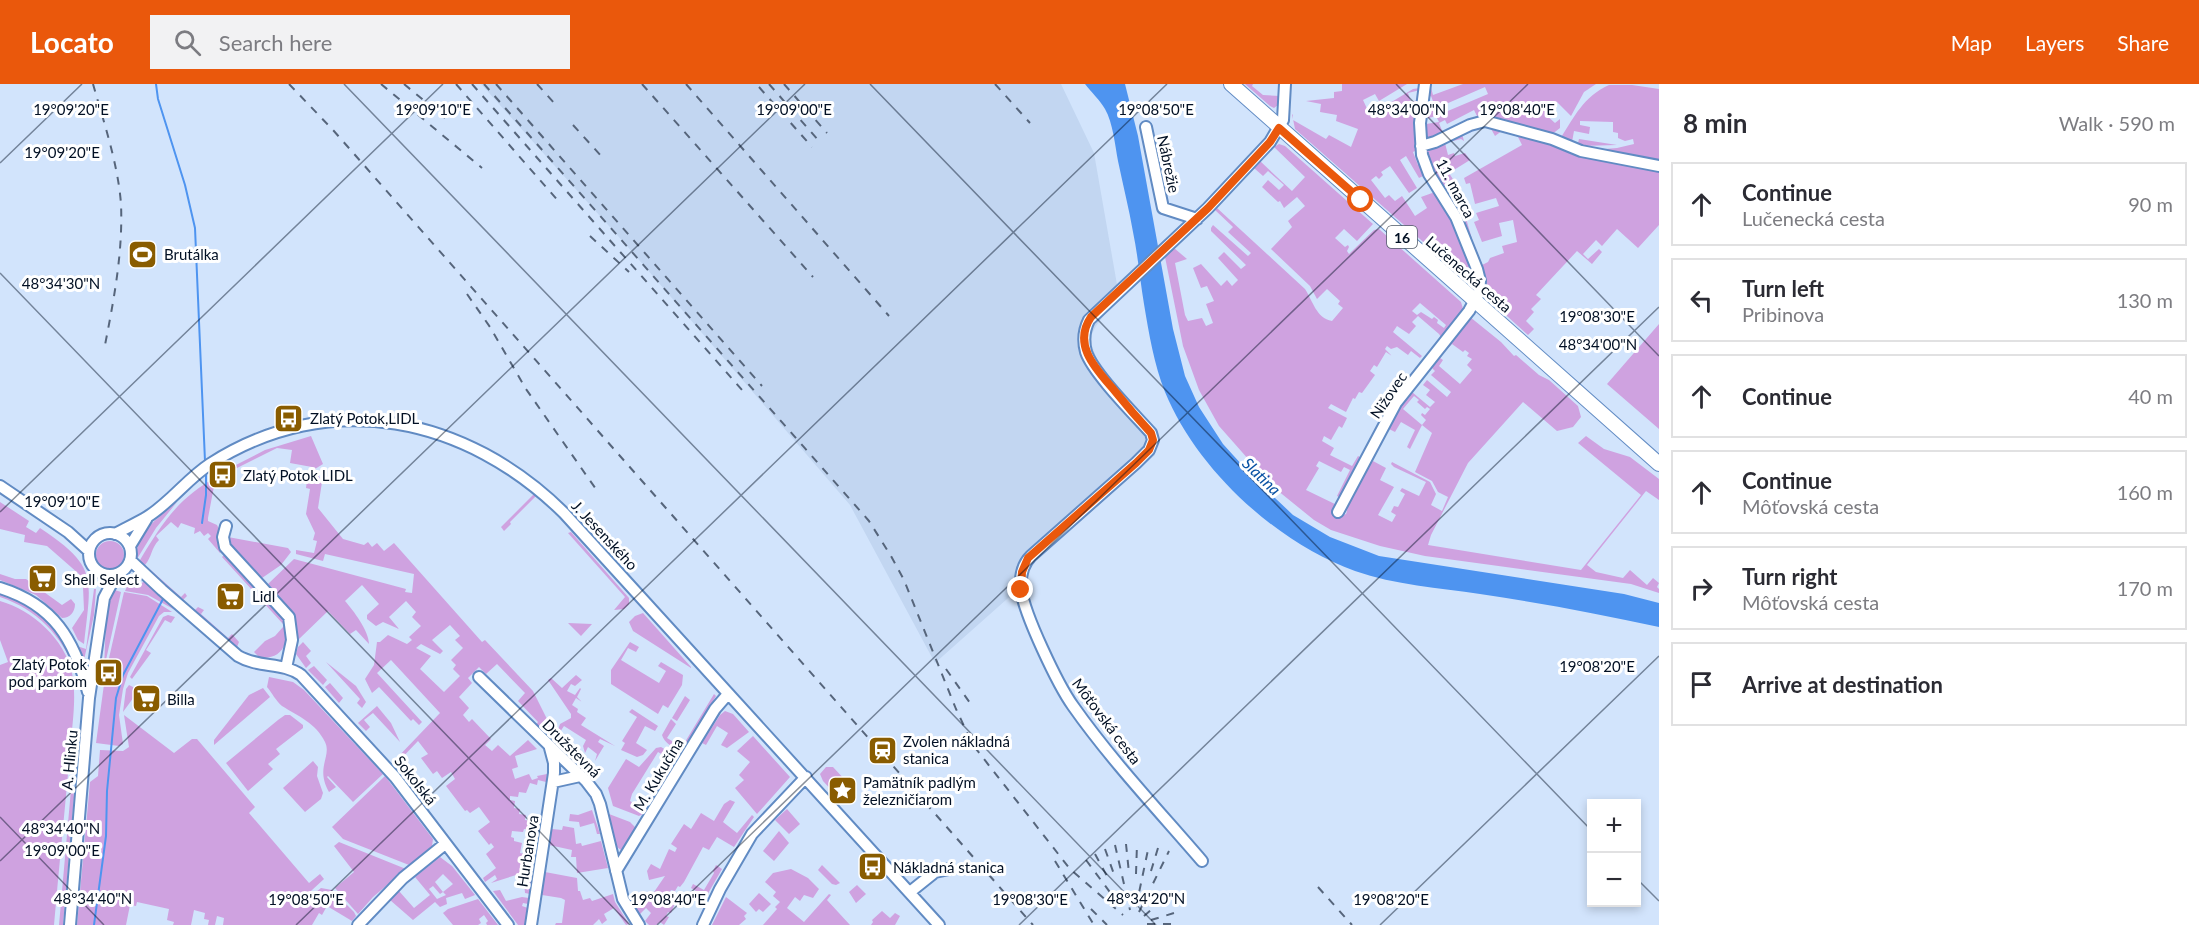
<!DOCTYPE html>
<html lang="en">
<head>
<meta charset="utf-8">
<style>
  :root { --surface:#fff; --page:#f2f2f3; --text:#2b2b33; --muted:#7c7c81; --line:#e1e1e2; --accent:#ea580c }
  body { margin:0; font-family:Lato,sans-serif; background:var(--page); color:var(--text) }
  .controls { position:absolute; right:18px; bottom:18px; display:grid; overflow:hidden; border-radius:0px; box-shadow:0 3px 9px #0003 }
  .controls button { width:54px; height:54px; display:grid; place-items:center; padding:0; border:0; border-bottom:2px solid var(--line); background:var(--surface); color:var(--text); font:30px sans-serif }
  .stop { position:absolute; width:18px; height:18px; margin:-14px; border:4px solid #ea580c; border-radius:50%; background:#fff }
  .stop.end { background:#ea580c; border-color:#fff; box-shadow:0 2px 6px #0008 }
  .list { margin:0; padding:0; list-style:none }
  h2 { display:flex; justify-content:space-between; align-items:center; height:78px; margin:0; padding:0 24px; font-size:26px }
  h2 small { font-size:20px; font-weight:400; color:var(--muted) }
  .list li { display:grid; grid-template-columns:39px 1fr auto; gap:18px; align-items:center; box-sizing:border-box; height:84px; margin:0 12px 12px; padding:0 12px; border:2px solid var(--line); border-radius:0px }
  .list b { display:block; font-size:22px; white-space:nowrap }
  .list p { margin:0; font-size:20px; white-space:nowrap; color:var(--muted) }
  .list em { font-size:20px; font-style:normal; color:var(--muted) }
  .icon { flex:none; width:33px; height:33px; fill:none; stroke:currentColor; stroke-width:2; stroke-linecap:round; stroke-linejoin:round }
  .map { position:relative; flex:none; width:1659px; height:841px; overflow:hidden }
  header { display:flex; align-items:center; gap:36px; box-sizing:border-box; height:84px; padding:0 30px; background:var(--accent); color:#fff }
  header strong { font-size:28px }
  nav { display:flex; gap:33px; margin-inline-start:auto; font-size:21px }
  .search { width:420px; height:54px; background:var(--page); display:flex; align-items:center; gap:15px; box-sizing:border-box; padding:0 21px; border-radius:0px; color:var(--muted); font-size:22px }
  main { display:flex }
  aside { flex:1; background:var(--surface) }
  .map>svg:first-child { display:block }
  .built { fill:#c2d6f1 }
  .green { fill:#cfa2e0; fill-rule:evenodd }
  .water { fill:#4e94f0 }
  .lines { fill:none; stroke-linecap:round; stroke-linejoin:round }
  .stream { stroke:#4e94f0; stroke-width:2 }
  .minor-casing { stroke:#618bc3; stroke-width:14 }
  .major-casing { stroke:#618bc3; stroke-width:16 }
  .minor { stroke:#fff; stroke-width:10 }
  .major { stroke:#fff; stroke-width:14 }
  .rail { stroke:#56657b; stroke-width:2; stroke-dasharray:8 8; stroke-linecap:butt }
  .route { stroke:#ea580c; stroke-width:8 }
  .ticks { fill:none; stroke:#021024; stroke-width:1.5; stroke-opacity:0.45 }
  .labels { text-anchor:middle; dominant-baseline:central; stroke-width:6; stroke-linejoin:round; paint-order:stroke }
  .shield { fill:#fff; stroke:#4e5866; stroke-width:1.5 }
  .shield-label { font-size:14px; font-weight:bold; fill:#021024 }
  .street-label { font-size:15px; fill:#021024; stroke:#fff }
  .poi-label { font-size:15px; fill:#021024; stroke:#fff; text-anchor:start }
  .water-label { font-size:16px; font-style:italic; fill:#0952a4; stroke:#fff }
  .ticks-label { font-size:15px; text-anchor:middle; fill:#021024; stroke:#fff; stroke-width:6; stroke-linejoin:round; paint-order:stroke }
</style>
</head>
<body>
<header>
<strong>Locato</strong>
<div class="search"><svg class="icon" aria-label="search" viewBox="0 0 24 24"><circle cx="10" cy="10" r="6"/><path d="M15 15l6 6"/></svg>Search here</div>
<nav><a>Map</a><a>Layers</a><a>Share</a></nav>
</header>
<main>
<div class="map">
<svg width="1659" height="841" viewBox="0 0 1659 841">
  <rect width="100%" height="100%" fill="#d2e4fc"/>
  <path class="built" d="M481,0H1061L1094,69L1119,212L1096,242L1092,250V262L1099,281L1155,347V371L1032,480L1025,499L935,579L850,421L627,162Z"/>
  <path class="green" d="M1245,0H1253L1252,2L1263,11L1280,12L1278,21L1274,24L1270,22Z
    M1342,0H1407L1379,17L1375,10L1363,16L1370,31L1413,5L1420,4L1421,0L1420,6L1408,9L1411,18L1418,16L1415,53L1417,66L1413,68L1418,81H1420L1423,92L1419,94L1406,72L1400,76L1417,104L1409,109L1390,82L1381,88L1383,91L1379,95L1376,92L1371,96L1385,114L1389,111L1395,117L1402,112L1415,132L1427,124L1421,113L1435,108C1452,130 1475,176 1475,202H1472L1434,168L1435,165L1431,162L1429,163L1295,45L1292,30L1293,31V36L1326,55L1329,51L1351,63L1358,45L1336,37L1337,31L1320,28L1321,20L1306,17L1334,14V8L1342,7Z
    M1430,0L1433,11L1463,0H1596L1584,8L1571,32L1557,18L1545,30L1555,39L1560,35V44L1551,51L1488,35L1493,32L1490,29L1432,57L1426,51V40L1439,38L1436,32L1425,35L1426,23L1431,21L1436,32L1488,10L1485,3L1439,23L1437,19L1434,20L1431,12L1428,14ZM1474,26L1477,32L1443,49L1439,39L1445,36L1447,40Z
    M1609,1H1632L1659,5V80L1592,66L1617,64L1634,60L1633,55L1625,57L1618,54V49L1613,48V38L1580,37V41L1590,43L1589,50L1574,47L1572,58L1578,59L1579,55L1617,61L1581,62L1560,55C1575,32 1583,13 1609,1Z
    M1482,41L1501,43L1587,71L1659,84V141L1638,164L1617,145L1602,162L1596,156L1583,170L1588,175L1599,165L1602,168L1592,180L1577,167L1536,211L1541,215L1531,225L1534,228L1526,237L1534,245L1528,251L1486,213L1483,190L1471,161L1474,160L1482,181L1488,178L1490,174L1504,169L1502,162L1517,158L1513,136L1499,139L1502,152L1482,158L1474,138L1479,136L1476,129L1499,122L1496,114L1475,120L1470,99L1466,100L1464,94L1522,61L1518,53L1503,46L1495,52L1490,43L1479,44L1469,49L1470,46Z
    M1462,50L1464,57L1461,55L1445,59L1448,71L1454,69L1455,72L1465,69L1470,76L1449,89L1456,100L1472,155L1469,156L1433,90L1426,66Z
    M1279,60L1285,62L1373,140L1357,157L1344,145L1335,154L1345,163L1348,161L1349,163L1347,167L1349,170L1374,146L1379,145L1461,218L1464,228L1439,261L1437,259L1441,253L1439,250L1418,232L1412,238L1416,242L1409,250L1397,242L1393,248L1422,272L1420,274L1411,267L1408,271L1397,263L1391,265L1387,262L1385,265L1392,272L1386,268L1377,283L1374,281L1370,287L1375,291L1362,309L1359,308L1355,315L1353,314L1346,328L1331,320L1328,324L1347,334L1342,344L1339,342L1331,356L1324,352L1322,357L1334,364L1330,371L1352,382L1358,372L1363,375L1343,415L1337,412L1350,386L1344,383L1341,388L1319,377L1316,382L1319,384L1306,406L1339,422L1334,432L1338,433L1346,430C1348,425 1347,421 1349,416C1354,402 1363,388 1373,377L1386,384L1380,396L1394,403L1378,431L1392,438L1396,431L1391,428L1394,422L1398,423L1405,410L1400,407L1402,404L1419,412L1426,398L1394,383L1391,380L1392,378L1430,398L1436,410L1431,421L1442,427L1448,413L1438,408L1432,397L1415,388L1432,349L1422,341L1410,365L1407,363L1415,346L1401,338L1395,348L1389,345L1396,331L1394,328L1418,297L1420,298L1412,308L1430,323L1435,318L1426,311L1430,306L1423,301L1427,296L1447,313L1451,308L1431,291L1435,287L1432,284L1440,274L1443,276L1439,282L1460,300L1472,286L1467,281L1472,275L1467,272L1469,269L1465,266L1463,268L1452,260L1447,265L1445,263L1470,233L1501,258L1514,272L1516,271L1539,291L1549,296L1578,322L1581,333L1573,343L1557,347L1523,318L1468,379L1431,451L1428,461L1581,486L1641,411L1578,359L1586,352L1604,365L1630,373L1659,395V416L1646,407L1587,481L1596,488L1623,494L1630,486L1647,501L1653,494L1659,499L1657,503L1659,505V509L1631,500L1425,472L1380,462L1331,446L1314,436L1272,402L1219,342L1199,306L1183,262L1165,173L1174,164L1187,175L1175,179L1185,231L1188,237L1202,234L1206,242L1213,239L1206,220L1214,217L1207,202L1201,204L1193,184L1201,180L1221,202L1227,196L1232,202L1238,196L1218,174L1224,168L1241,185L1246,181L1211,147V144L1213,141L1248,172L1251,169L1228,148L1233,143L1215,126L1217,124L1305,205C1313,217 1316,234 1332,237L1343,224L1338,220L1340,217L1327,205L1317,215L1310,202L1271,165L1292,143L1288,137L1305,122L1297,113L1284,124L1280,117L1278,118L1262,103L1268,96L1279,106L1284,101L1268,87L1263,92L1254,84L1260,77L1292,107L1305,93L1274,63ZM1420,219L1446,241L1444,244L1437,239L1438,236L1434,233L1432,235L1421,228L1417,231L1412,227ZM1414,312L1419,316L1417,318L1425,325L1427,323L1430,325L1425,331L1422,329L1421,331L1426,336L1422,341L1403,325Z
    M1659,240V345L1607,300Z
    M311,352L323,380L315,385L322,398L318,424L343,455L364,461L368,458L372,463L377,459L384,467L394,459L482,558L485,556L533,607L554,649L576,670L594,700L535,642L538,638L518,617L525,609L497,580L486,590L479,583L468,594L472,599L459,613L469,624L463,631L469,638L472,635L491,655L485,661L492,667L498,661L510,672L528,656L537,665L515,672L518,683L512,685L515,695L529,690L532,696L538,694L537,692L547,690L546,698L538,696L537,701L530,699L526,709L519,708L518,713L510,712V716L515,717L514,724L520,725L519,730L526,731L525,736L540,738L539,747L524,745L523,748L512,747L511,753L514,754V757L522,759L520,769L535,772L530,810L525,809L524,797L518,798L516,791L491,799L497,795L495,791L485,798L483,794L496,784L486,770L494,763L491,759L489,761L478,747L490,738L479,723L470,729L467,726L465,727L446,702L455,695L451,688L442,694L437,687L433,690L421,674L428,670L418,657L396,680L395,676L440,629L391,576L377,589L422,638L419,641L413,635L411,637L379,603L372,609L365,595L374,581L377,558H380L388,551L407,560L412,556L409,553L421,542L412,533L416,528L406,517L389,533L399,545L383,538L376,542L367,535V531L379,520L362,501L345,517C353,526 369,547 369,560L356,546L350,550L328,527L298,556C298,530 284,518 268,500L294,475L406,505L405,508L412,509L414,490L325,470L323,477L296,470V466L314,469L317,457L313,456L315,449L306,430L310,405L306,404L307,396H310L312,383L290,379L292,366L277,364L233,386L222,396L215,397L208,434V437L217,441L219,445L218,457L223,466L220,469L208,455L211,452L208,449L204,452L200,447L194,450L195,444L181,439L178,444L171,438L156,452L159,456C151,464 152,473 145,481L181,513L185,509L187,512L183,516L141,479L140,476C163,438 178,414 218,392L220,394L226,390V387L230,384L265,366ZM450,541L460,552L455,556L463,564L451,576L456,581L453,585L460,592L444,608L420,585L431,572L416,564L421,560L440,570L443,567L432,556Z
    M534,410L536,412L510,438L511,440L504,447L501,443Z
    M0,418L29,437L26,443L36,449L40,444C99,483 91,494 84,560L78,556L72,544L84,526L83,503L79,490L47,462L24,458L25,451L0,445Z
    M177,418L156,444L137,475C134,448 159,434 177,418Z
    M571,448L629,514V520L624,525L614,526L625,513L568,449Z
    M228,453L288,464L291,468L281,481L262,494L226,455Z
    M96 471a14 14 0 1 1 28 0a14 14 0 1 1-28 0Z
    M226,469L284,533L288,549L286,562H284C279,572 271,574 260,574L254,568L265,557L275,552L283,543V540L222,473Z
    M0,490L15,495H26L62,521L71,515L75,520C75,528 70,534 62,534L36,511L0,496Z
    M131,494L136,495L142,499L144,497L175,526L148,511L125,507Z
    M94,505H96L94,531L84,576L77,562L86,565Z
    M112,505L121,508L104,585L106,535Z
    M124,508L147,512L172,528H164L159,532L128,589L123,605L119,631L123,660L119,662L96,659L105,593H109L110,586L106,585L107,583Z
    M0,509C37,521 68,549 76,588C61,551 38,526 0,513Z
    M0,517C32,526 65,555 72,589C77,613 72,642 70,667C65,725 59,783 54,841H0V581L8,578L0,556Z
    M198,523L204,526L201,530L228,554L232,550L239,558L237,563L195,526Z
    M643,529L691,583V584L633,547L629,538L635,532Z
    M168,531L175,533L171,539L165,536L146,566L151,569L132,595L130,593L163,533Z
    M568,539L592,540L581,552Z
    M303,558L311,567L306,572L311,579L306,584L296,570L298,563Z
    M630,558L639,563L636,568L628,564L621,576L659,599L666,587L658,582L661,578L683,591L682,601L668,624L663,621L658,630L611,600V586Z
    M326,578L356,602L366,618L362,624L357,619L360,615Z
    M314,582L327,596L323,601L308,586Z
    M576,591L582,596L575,602L571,600L567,607L575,611L580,604L581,605L577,613L582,618L576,614L572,621L578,625L577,628L586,634L581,641L615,662L600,655L598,658L604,662L595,677L597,670L588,663L585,669L583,662L586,656L564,642L560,648L558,646L560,640L571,634V630L548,596L551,594L562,604Z
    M269,593L293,598L304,606L383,690L353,718L328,692L327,693L336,703L329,708C315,684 332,672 325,658C316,639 298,632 282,622C276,617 272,609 267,603Z
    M330,599L343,614L339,619L325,603Z
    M129,601L139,606L123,628L126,605Z
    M263,604L270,613L214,661V656L249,611Z
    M714,610L716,612L684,666C676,667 664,659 662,651L671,635L676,640L667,654L682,663Z
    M685,612L690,616L677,637L672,634Z
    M377,622L391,639L400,658L373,629L364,636L370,643L366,647L358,639Z
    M632,625L658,642L655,647L645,642L636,659L647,666L643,671L637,673L621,666L625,659L622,657L637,633L629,628Z
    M725,627L733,630L749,648L727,664L721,661L728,649L717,642L706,661L702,659L720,631Z
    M124,631L174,669L192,655H197L255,723L249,729L309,799L320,790L324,795L299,818L300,821L321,804L332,806L354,828L356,832L352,837L327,822L322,831L319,829L312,841H223L224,834L217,832L215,841H208L209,836L204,835L205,829L194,826L191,841H173L174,838L167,836L169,825L137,818L136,822L130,821L126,841H77L90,698L98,692L100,666L123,667L129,663Z
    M290,631L303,641V644L276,665L280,670L268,680L273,685L248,707L226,679L278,636L285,631Z
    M753,652L790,693L757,730L735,704L744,696L739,691L750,678L737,667Z
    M661,663L676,672L677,678L671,688L665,684L670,675L658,668L632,710L630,717L647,728L639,732L613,722L608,704L626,675L639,683L656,664Z
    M313,677L318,683L317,692L323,709L321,715L305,728L283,704Z
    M402,681L424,711L421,713L399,683Z
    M826,683H833L846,697L848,704L845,710L836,711L823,697L820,690Z
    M663,687L669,691L658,710L652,706Z
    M385,692L433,755L432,762L409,781L343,755L332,743Z
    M72,694L74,713L63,841H59Z
    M730,716L735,718L723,738L737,749L752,731L754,733L734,763L717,753L709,766L703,763L684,798L680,803L678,802L675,807L671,806L668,813L676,817L671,829L668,828L666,832L669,833L664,841L660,838L656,841H649L645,837L651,829L646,824L639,831L629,815L652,811L665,792L649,796L647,787L651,780L660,785L669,765L675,768L677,764L671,760L684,740L691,745L701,729L714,737L724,720Z
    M787,725L800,740L789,750L775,736Z
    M592,726L600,750H597L594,739L580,743L579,738L569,737L570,730L578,731Z
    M609,730L630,738L636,744L621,766L614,761L608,732Z
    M563,742L574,744L576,760L581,759L582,762L601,757L608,784L577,789L576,773H571L572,766L549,761L552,745L562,746Z
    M779,747L789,759L774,777L763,767Z
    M339,758L406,785L373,813L358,830L335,804L354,788L334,762Z
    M440,773L452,782L475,811L465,815L462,809L446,814L447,820L440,823L435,818L413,836L390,816L399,807L414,824L430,811L415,793ZM443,790L453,800L443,808L446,811L437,815L429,805L433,802L440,810L443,808L435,798Z
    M716,781L722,785L706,813L691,804L693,800L704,806L714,789L713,787Z
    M822,781L840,799L836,801L832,800L818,786Z
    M791,785L808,794L819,805L813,814L804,811L800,817L795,813L787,824L804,838L829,810L831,811L827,816L850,841H763L777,825L775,823L780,818L773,812L776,808L765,798L773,789Z
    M545,788L577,794L578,807H580L583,816L590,814L592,817L613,810L615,818L629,840L626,841L614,824L604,830L607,836L602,840L599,835L593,841H555L556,839H562L565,816L561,814L542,811Z
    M857,801L866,810L856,819L849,808Z
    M500,806L506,817L522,813L529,814L528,820L523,819L522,822L528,824L525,841H518L493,807Z
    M759,809L771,820L763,828L759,825L756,828L749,820Z
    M726,813L747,829L744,832L746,835L739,841H712Z
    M478,815L498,841H487L486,839L488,837L484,831L479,835L481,839L478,841H453L443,829L448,825Z
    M882,827L890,834L895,829L900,832L895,841H871L873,838L872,836Z"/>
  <path class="water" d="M1085,0H1125L1138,52L1173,245L1185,292L1199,323L1223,360L1253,393L1293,431L1330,453L1379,472L1624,510L1659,519V543C1600,530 1540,519 1480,510C1439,504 1395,501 1355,487C1277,459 1197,386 1165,308C1154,280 1149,250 1144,220C1140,196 1138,172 1133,148C1129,125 1123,101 1118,77C1115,61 1113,39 1105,25C1100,16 1091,8 1085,0Z"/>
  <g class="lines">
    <path class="stream" d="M156,0L158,15L185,101L195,144L205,377
      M202,439L206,411V389
      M94,841L106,752L107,707L116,614L123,591L163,515"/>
    <defs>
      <path id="minor" d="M1146,43L1163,124L1197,135
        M1421,62L1435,58L1470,41L1485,37L1552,55L1581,67L1659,82
        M0,402L68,448L89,467
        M1338,428L1396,319L1469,227L1479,209L1480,197L1477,185L1456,133L1429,90L1422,71L1420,39L1425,0
        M226,442L223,453L225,463L289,533L292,556L286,584
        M89 470a21 21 0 1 1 42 0a21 21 0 1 1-42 0Z
        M115,450C126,444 137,439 147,433C170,419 187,395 210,380C330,303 467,333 564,429L939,841
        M130,462L147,434
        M130,476L162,506L238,572C258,584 283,578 301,591L395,693L508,841
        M0,504C54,521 74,555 88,608
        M479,593L586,697L596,710L600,720L623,815L639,841
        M553,698L580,692
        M1202,777C1159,727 1111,676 1073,622C1058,601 1024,530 1021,505C1020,493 1022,481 1031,472L1136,379L1149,366L1153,356L1151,349C1135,331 1093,289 1086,268C1083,257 1084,246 1089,236L1208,124L1270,58L1283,36L1285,0
        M616,787L715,625L728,610
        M910,808L935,788L949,785
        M70,841L89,614L104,514L116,491
        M358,841L403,794L445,760
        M531,841L554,689V679L550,664
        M703,841L720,805L752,750L806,693"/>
      <path id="major" d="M1231,0L1659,380"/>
    </defs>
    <use href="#minor" class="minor-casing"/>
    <use href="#major" class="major-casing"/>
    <use href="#minor" class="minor"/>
    <use href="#major" class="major"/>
    <path class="rail" d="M93,0C104,39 118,80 121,120C123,168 114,215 105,261
      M289,0L333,46L1033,841
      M381,0L482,84
      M404,0L445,34
      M456,0L560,119
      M472,0L742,306
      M484,0L869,437L891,472L904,496L956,625L973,661L1070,785L1123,831
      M496,0L762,302
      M537,0L556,21
      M642,0L813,193
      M686,0L889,232
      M769,0L819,57
      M784,0L827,49
      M995,0L1030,39
      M759,3L812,63
      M573,41L603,74
      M590,152L629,188
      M467,210L490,243L526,305L598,408
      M946,585L970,619
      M1126,760L1129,789
      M1115,761L1130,826
      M1105,765L1115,793
      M1095,770L1108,794
      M1086,776L1118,819
      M1055,777L1094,841
      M1151,787L1158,764
      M1136,790L1137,760
      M1318,803L1352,841
      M1136,823L1149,761
      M1091,825L1107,841
      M1139,828L1169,767
      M1144,832L1166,813
      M1151,836L1174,829
      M1147,840H1175"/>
  </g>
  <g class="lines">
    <path class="route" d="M1021,506L1022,488L1028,474L1136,379L1149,366L1153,356L1151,349C1138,335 1126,321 1114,306C1096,285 1072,261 1091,233L1208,124L1270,58L1279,44L1361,116"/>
  </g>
  <path class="ticks" d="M344,0L1156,841M870,0L1592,747M1396,0L1659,272M0,79L82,0M0,189L630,841M0,428L443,0M0,733L104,841M0,777L805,0M1636,794L1659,817M296,841L1167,0M657,841L1528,0M1019,841L1659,223M1380,841L1659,572"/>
  <defs>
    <symbol id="stadium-square" viewBox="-11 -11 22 22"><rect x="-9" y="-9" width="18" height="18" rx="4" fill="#895c00" stroke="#fff"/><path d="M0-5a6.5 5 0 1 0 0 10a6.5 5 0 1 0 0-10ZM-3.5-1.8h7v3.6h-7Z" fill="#fff"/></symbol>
    <symbol id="bus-square" viewBox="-11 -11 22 22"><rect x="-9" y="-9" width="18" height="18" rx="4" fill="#895c00" stroke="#fff"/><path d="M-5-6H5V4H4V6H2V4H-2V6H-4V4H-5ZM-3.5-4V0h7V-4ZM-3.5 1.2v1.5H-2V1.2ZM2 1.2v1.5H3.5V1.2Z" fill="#fff"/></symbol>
    <symbol id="supermarket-square" viewBox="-11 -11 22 22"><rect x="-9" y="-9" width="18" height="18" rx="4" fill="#895c00" stroke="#fff"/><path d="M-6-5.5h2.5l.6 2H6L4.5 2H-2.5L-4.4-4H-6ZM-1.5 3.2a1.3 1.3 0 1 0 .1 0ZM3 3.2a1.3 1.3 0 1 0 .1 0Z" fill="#fff"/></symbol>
    <symbol id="station-square" viewBox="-11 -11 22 22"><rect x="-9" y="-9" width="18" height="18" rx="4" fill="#895c00" stroke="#fff"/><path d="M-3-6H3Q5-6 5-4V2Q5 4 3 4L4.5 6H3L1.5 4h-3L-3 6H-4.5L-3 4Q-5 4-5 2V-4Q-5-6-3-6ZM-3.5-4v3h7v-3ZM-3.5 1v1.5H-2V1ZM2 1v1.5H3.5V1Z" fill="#fff"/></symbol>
    <symbol id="sight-square" viewBox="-11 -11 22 22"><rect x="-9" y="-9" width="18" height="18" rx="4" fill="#895c00" stroke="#fff"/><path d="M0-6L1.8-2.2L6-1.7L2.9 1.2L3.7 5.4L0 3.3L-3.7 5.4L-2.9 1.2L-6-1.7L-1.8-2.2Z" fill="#fff"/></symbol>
  </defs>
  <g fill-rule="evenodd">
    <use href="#stadium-square" x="126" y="154" width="33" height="33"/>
    <use href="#bus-square" x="272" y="318" width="33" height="33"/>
    <use href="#bus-square" x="206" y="374" width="33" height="33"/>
    <use href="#supermarket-square" x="26" y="478" width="33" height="33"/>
    <use href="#supermarket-square" x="214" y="496" width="33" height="33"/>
    <use href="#bus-square" x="92" y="572" width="33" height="33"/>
    <use href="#supermarket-square" x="130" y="598" width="33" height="33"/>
    <use href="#station-square" x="866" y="650" width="33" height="33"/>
    <use href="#sight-square" x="826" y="690" width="33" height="33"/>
    <use href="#bus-square" x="856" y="766" width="33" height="33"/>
  </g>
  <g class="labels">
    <rect class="shield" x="1387" y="142" width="30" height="22" rx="4.5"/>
    <g class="shield-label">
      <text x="1402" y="153">16</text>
    </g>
    <g class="street-label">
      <text transform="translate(1169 80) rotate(78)">Nábrežie</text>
      <text transform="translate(1456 104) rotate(62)">11. marca</text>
      <text transform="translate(1469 190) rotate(41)">Lučenecká cesta</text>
      <text transform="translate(1388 311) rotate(-56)">Nižovec</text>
      <text transform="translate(605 451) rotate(47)">J. Jesenského</text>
      <text transform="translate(1107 637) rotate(53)">Môťovská cesta</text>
      <text transform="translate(572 664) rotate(45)">Družstevná</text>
      <text transform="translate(69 676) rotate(-85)">A. Hlinku</text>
      <text transform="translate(658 690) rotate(-59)">M. Kukučína</text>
      <text transform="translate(416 696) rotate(52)">Sokolská</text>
      <text transform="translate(527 767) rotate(-81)">Hurbanova</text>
    </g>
    <g class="poi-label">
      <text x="164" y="170">Brutálka</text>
      <text x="310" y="334">Zlatý Potok,LIDL</text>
      <text x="243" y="391">Zlatý Potok LIDL</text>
      <text x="64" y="495">Shell Select</text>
      <text x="252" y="512">Lidl</text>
      <text x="87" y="580" text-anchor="end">Zlatý Potok<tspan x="87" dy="17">pod parkom</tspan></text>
      <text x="167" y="615">Billa</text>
      <text x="903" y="657">Zvolen nákladná<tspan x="903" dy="17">stanica</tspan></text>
      <text x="863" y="698">Pamätník padlým<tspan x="863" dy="17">železničiarom</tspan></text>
      <text x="893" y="783">Nákladná stanica</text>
    </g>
    <g class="water-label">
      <text transform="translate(1262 392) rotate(44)">Slatina</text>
    </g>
  </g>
  <g class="ticks-label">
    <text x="71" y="31">19°09'20"E</text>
    <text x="433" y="31">19°09'10"E</text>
    <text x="794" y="31">19°09'00"E</text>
    <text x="1156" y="31">19°08'50"E</text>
    <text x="1517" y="31">19°08'40"E</text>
    <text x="1407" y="31">48°34'00"N</text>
    <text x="62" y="74">19°09'20"E</text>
    <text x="61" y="205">48°34'30"N</text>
    <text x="1597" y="238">19°08'30"E</text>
    <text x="1598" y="266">48°34'00"N</text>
    <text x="62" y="423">19°09'10"E</text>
    <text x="1597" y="588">19°08'20"E</text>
    <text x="61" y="750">48°34'40"N</text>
    <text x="62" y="772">19°09'00"E</text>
    <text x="93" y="820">48°34'40"N</text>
    <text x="1146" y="820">48°34'20"N</text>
    <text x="306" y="821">19°08'50"E</text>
    <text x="668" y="821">19°08'40"E</text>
    <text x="1030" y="821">19°08'30"E</text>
    <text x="1391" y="821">19°08'20"E</text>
  </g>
</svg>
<div class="controls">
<button>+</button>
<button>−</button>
</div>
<div class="stop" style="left:1361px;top:116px"></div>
<div class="stop end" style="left:1021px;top:506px"></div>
</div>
<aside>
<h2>8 min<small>Walk · 590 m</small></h2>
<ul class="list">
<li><svg class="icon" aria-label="ahead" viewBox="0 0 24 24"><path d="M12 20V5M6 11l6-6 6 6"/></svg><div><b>Continue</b><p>Lučenecká cesta</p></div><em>90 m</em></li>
<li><svg class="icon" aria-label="left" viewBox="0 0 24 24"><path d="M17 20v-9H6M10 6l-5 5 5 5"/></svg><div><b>Turn left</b><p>Pribinova</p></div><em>130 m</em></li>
<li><svg class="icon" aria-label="ahead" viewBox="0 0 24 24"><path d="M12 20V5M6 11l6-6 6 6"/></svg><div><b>Continue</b></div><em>40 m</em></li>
<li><svg class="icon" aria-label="ahead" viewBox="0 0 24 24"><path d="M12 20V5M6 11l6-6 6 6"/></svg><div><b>Continue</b><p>Môťovská cesta</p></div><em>160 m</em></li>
<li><svg class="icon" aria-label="right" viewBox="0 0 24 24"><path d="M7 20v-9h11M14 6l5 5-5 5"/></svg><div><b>Turn right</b><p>Môťovská cesta</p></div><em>170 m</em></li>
<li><svg class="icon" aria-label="arrive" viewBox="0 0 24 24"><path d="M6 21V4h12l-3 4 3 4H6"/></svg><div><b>Arrive at destination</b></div></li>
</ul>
</aside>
</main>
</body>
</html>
